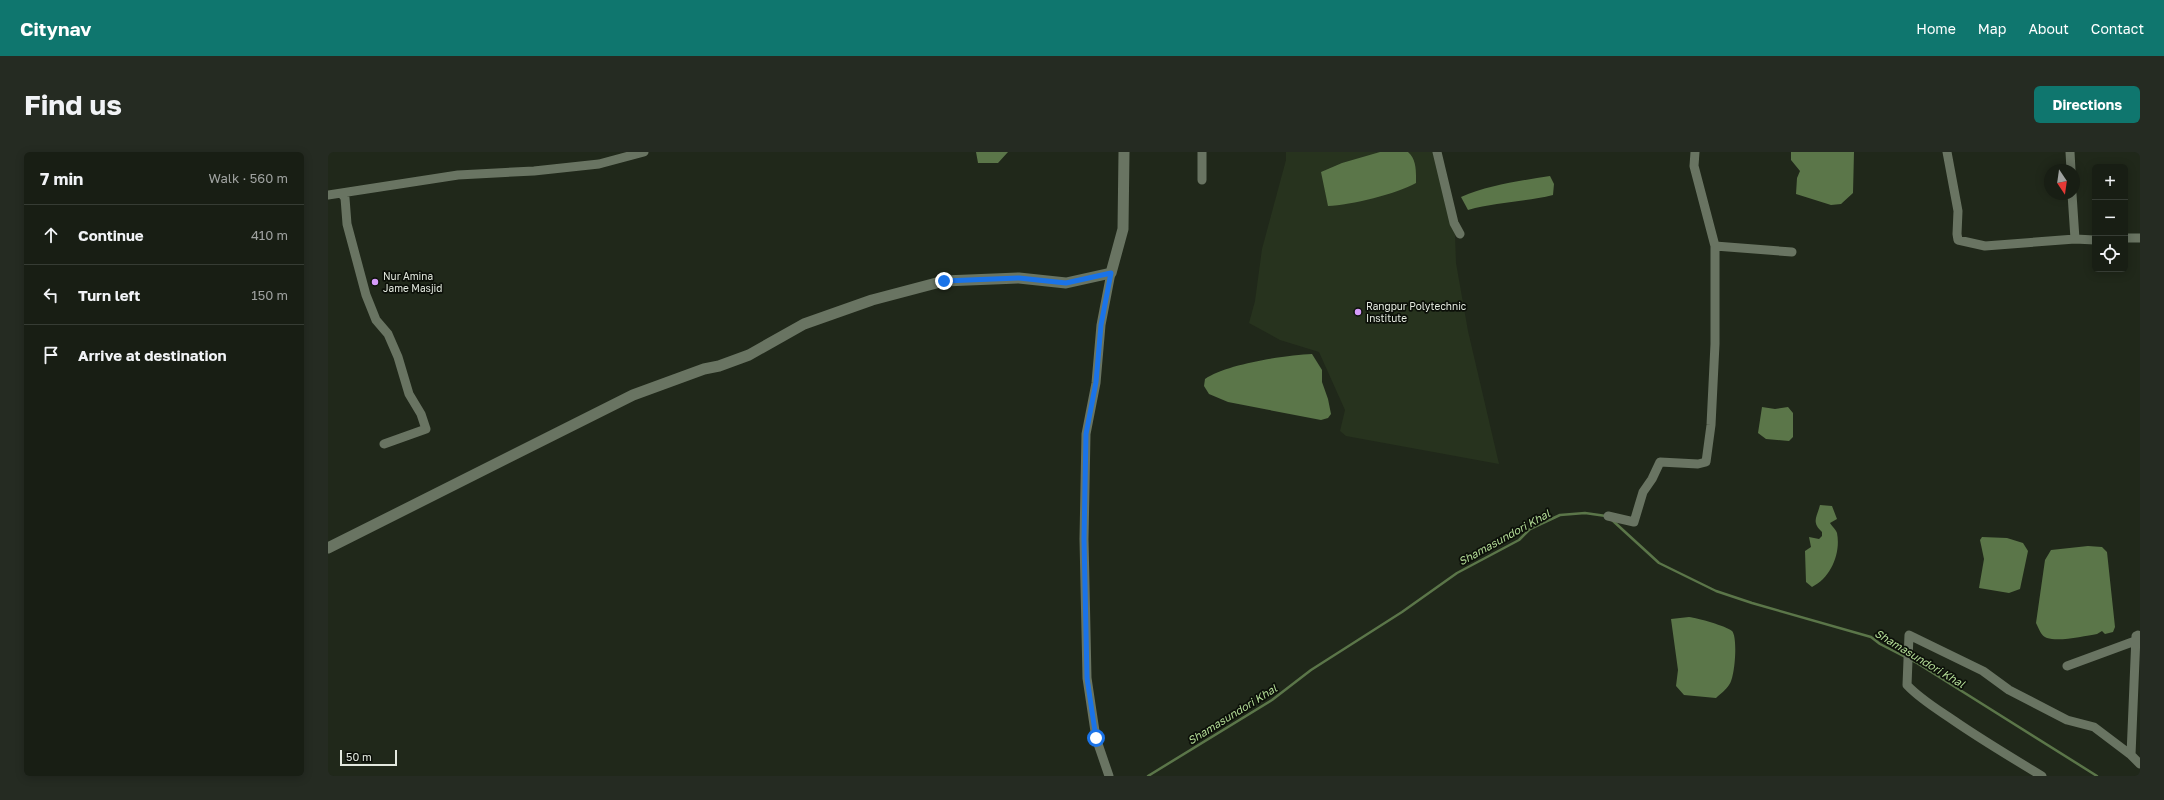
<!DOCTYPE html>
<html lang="en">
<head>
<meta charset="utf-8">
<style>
  :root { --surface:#181e14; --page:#252b22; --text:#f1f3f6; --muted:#9fa2a0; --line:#363c34; --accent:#0f766e }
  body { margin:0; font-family:"Golos Text",sans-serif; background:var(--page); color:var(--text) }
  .controls { position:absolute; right:12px; top:12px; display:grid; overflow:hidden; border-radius:6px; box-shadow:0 2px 10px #0003 }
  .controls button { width:36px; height:36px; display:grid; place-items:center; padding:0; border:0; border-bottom:1px solid var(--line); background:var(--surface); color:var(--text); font:20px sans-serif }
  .compass { position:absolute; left:1716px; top:12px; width:36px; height:36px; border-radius:50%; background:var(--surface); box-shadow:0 2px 10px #0003; rotate:167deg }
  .scale { position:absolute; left:12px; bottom:10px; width:57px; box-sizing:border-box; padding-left:4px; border:2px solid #e3e9df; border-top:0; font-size:11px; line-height:14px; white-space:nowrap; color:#e3e9df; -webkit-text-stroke:3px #0c1009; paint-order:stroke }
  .stop { position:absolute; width:12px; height:12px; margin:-9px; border:3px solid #1a73e8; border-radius:50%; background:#fff }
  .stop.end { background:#1a73e8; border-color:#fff; box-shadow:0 1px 4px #0008 }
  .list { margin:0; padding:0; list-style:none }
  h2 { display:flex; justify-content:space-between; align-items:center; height:52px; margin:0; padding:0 16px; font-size:17px }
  h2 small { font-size:13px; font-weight:400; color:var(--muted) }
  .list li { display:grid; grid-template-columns:26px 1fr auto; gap:12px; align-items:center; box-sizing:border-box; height:60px; padding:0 16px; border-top:1px solid var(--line) }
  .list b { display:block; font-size:15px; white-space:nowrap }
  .list em { font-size:13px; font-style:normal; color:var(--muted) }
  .icon { flex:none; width:22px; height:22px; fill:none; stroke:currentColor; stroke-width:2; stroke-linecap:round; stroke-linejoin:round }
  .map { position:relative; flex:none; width:1812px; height:624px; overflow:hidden; border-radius:6px }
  header { display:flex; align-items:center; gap:24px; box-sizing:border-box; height:56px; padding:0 20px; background:var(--accent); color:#fff }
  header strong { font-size:19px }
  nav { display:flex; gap:22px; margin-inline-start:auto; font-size:14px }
  .intro { display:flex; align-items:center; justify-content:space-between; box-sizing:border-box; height:96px; padding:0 24px }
  h1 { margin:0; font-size:28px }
  .button { padding:10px 18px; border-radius:6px; background:var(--accent); color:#fff; font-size:14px; font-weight:700 }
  main { display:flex; gap:24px; padding:0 24px }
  aside { flex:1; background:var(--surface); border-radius:6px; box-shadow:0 2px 10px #0003 }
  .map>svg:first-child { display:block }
  .built { fill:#27331e }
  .water { fill:#5b7649 }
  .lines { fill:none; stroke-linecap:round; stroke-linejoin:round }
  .stream { stroke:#5b7649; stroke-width:2.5 }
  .minor { stroke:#697462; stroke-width:9 }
  .secondary { stroke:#697462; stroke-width:11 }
  .route { stroke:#1a73e8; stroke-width:5 }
  .poi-dot { fill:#d69bfa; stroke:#0c1009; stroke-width:1.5 }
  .labels { text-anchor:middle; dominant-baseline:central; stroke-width:3.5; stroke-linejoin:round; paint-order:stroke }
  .poi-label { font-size:10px; fill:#e3e9df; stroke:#0c1009; text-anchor:start }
  .water-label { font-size:11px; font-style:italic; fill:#b4dd97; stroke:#0c1009 }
</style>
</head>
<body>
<header>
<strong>Citynav</strong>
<nav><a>Home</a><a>Map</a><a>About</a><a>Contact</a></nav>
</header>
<div class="intro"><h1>Find us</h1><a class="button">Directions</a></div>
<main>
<aside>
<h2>7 min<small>Walk · 560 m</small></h2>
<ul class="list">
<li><svg class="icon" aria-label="ahead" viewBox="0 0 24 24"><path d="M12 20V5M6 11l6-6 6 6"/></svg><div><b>Continue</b></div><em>410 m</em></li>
<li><svg class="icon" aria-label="left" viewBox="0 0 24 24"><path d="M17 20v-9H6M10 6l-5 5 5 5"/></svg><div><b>Turn left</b></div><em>150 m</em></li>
<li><svg class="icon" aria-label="arrive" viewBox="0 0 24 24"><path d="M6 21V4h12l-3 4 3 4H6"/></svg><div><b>Arrive at destination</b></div></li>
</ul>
</aside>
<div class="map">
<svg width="1812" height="624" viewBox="0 0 1812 624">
  <rect width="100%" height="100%" fill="#20281a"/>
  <path class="built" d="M958,0H1106L1127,82L1128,111L1140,179L1171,312L1018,284L1012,279L1017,258L991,200L952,188L921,171L927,149L934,97L958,8Z"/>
  <path class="water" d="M648,0H680L670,11H650Z
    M1052,0H1080C1089,8 1088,20 1088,31C1069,42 1023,53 1000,54L993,20L1014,11Z
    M1463,0H1526L1525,41L1513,52L1503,53L1468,42L1469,26L1472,19L1463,8Z
    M1222,24L1226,32L1225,43C1197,50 1168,50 1140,58L1133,45C1161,33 1191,29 1222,24Z
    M984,202L994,218V230L1000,247L1003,262L1000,266L993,268L900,250L881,242L876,234L877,227C898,212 958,203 984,202Z
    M1434,255L1447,257L1460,255L1465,261V285L1461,289L1438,287L1430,281Z
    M1492,353L1504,354L1509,367L1502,371C1504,374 1508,378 1509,381C1513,401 1503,426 1484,435L1478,430L1477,399L1483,395L1481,385L1491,387L1494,384V380C1483,370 1489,365 1492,353Z
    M1654,385L1679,386L1695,391L1700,399L1692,437L1681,441L1651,436L1656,407L1652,388Z
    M1760,394L1774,395L1779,400L1787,475L1785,480L1777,482L1774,479L1769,482C1757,484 1731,490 1719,486C1713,484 1711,477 1708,471L1717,408L1723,398Z
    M1361,465C1370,466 1398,474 1404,479C1410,485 1407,527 1401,533C1398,538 1392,542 1388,546L1356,543L1348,534L1350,518L1343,467Z"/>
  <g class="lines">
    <path class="stream" d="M1284,368L1331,411L1388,439L1424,451L1543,485L1552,492L1589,511L1769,624
      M820,624L944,548L983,518L1074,460L1129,421L1191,388L1202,377L1232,363L1257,361L1278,364"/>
    <path class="minor" d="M1109,0L1126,71L1132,82
      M1619,0L1630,59L1629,82L1630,88L1657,94L1747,87L1767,88
      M1742,0L1743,18
      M874,28V0
      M14,42L17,46L19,72L38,143L48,168L60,182L70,205L81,242L93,262L98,277L56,292
      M1744,42L1747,87
      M0,43L130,23L206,19L271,12L316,0
      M1797,86H1812
      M1387,94L1464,100
      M1280,364L1306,370L1315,340L1324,327L1332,310L1370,312L1378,310L1383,273L1387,192V94L1366,14L1367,0
      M1739,514L1807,489L1810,483
      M1803,603L1808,484
      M781,624L768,586L759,526L756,387L758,282L768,231L773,173L783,121
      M1714,624C1684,606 1654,588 1625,568C1609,557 1592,547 1579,533L1581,483L1655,519L1681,538L1739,568L1766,575L1803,603L1812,612"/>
    <path class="secondary" d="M0,396L305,243L376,217L391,214L421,203L476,172L544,148L616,129L691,126L738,131L783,121L795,77L796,0"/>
  </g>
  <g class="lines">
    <path class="route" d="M616,129L691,126L738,131L783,121L773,173L768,230L758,282L756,387L759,526L768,586"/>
  </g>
  <g class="poi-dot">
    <circle cx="47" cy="130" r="4"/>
    <circle cx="1030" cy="160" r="4"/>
  </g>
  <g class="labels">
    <g class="poi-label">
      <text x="55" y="124">Nur Amina<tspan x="55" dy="12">Jame Masjid</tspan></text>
      <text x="1038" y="154">Rangpur Polytechnic<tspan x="1038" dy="12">Institute</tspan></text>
    </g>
    <g class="water-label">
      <text transform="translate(1176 385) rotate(-29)">Shamasundori Khal</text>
      <text transform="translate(1592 506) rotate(31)">Shamasundori Khal</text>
      <text transform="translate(904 562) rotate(-32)">Shamasundori Khal</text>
    </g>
  </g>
</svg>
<div class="controls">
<button>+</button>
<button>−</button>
<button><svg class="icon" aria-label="locate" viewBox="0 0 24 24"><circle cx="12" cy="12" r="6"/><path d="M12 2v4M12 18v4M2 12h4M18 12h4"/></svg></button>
</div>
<svg class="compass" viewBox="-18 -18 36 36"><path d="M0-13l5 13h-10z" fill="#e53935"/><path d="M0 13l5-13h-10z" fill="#9fa2a0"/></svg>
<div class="scale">50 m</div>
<div class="stop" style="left:768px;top:586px"></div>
<div class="stop end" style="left:616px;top:129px"></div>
</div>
</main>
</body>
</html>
